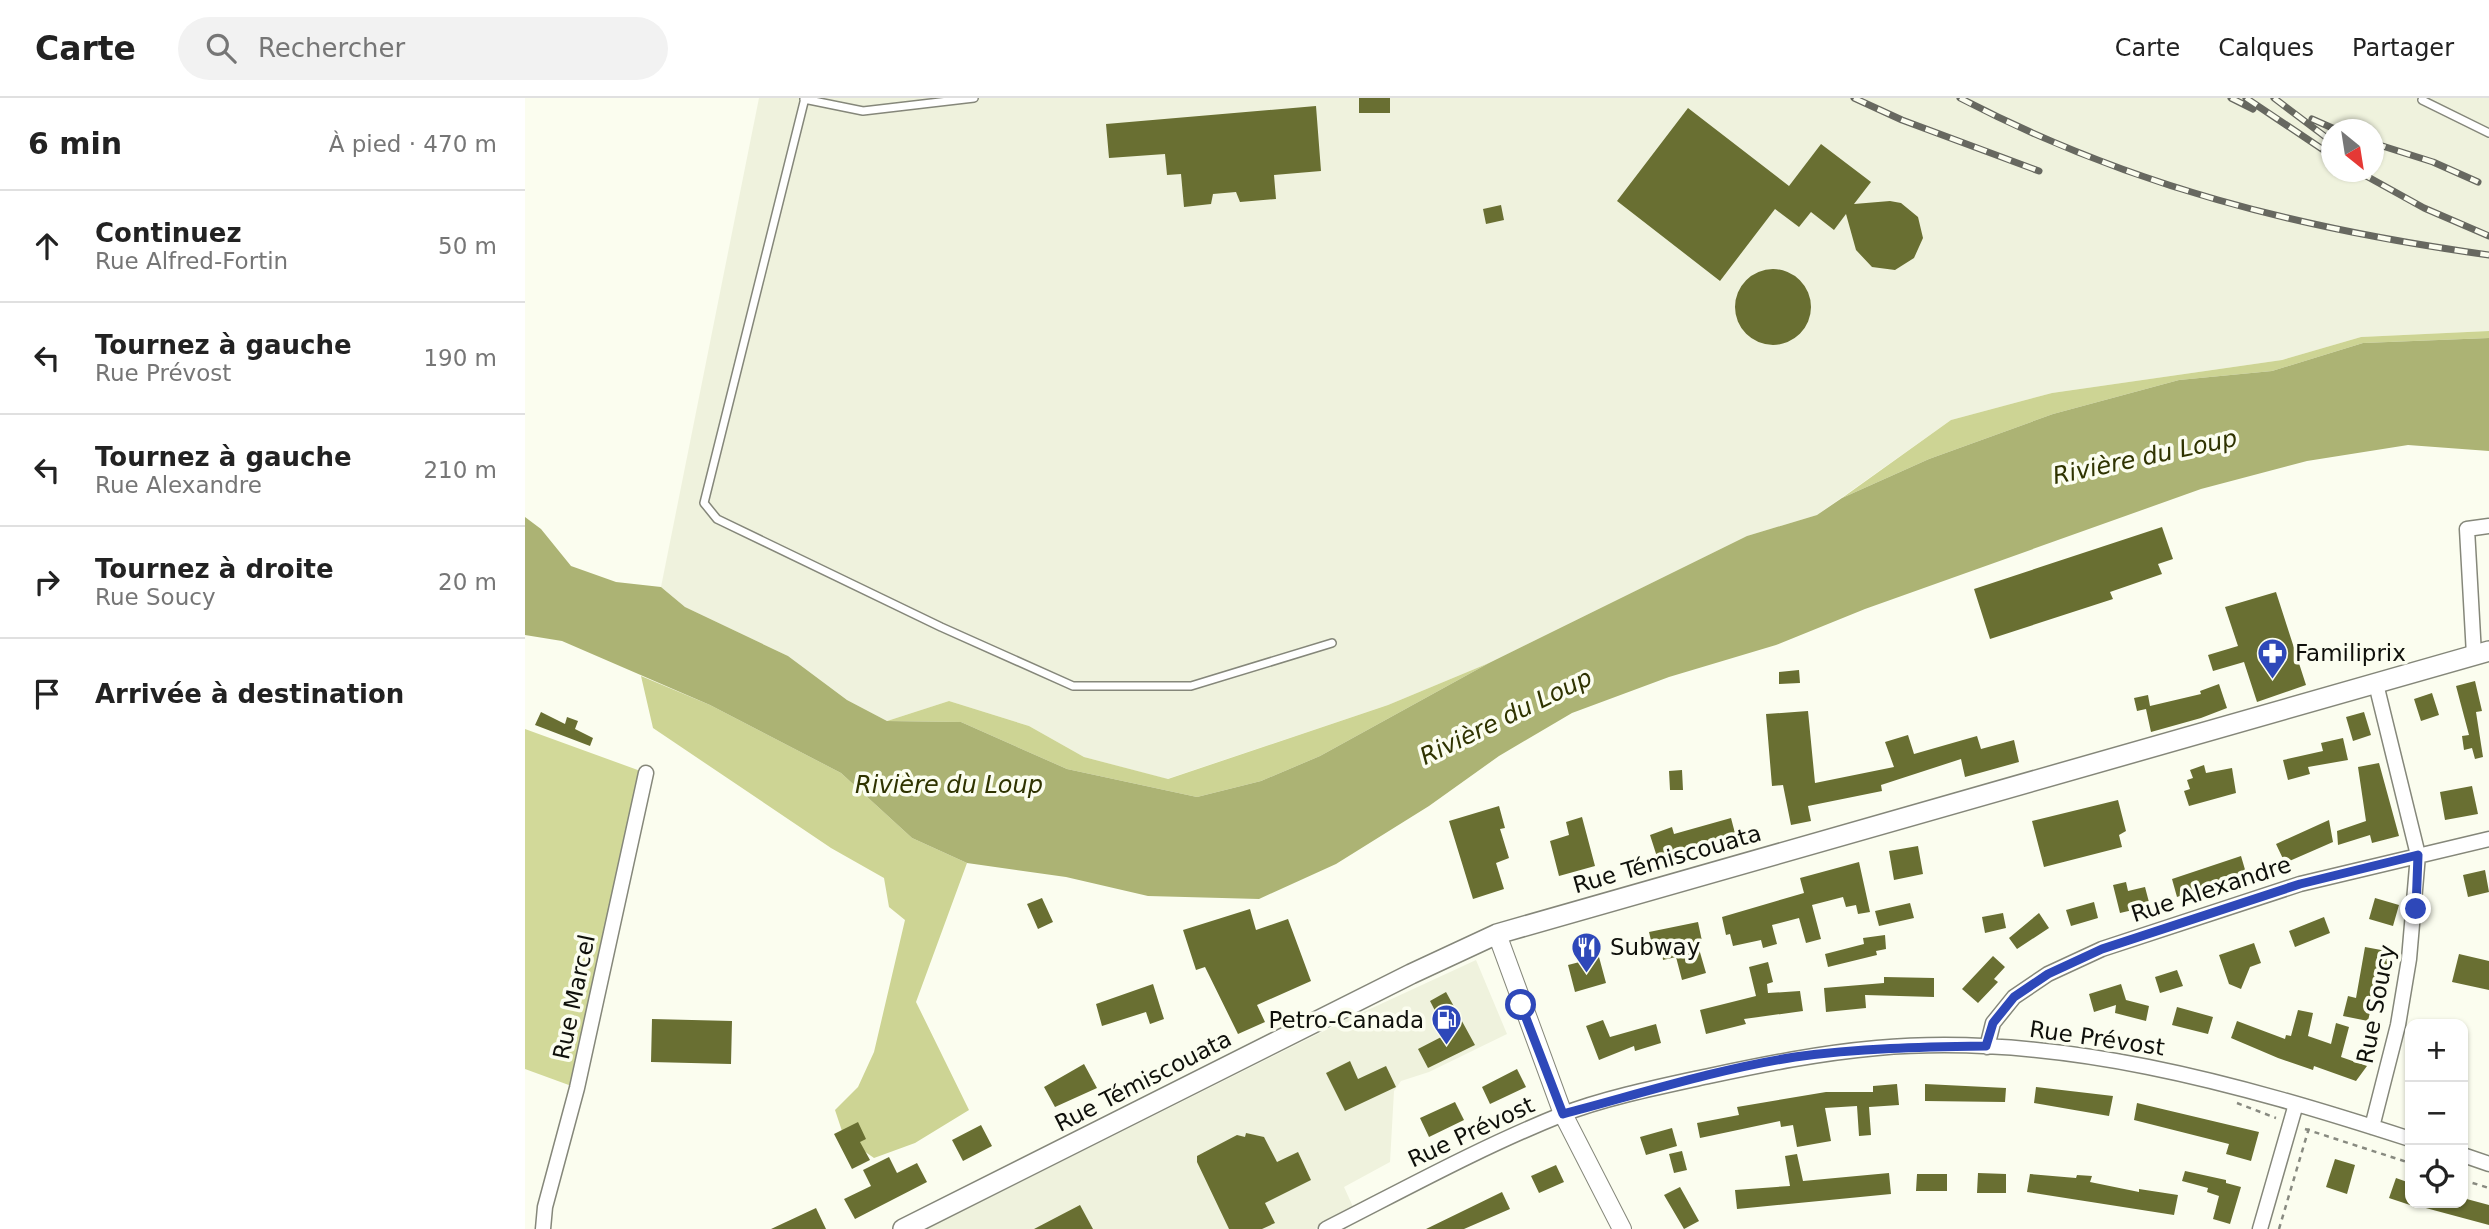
<!DOCTYPE html>
<html lang="fr">
<head>
<meta charset="utf-8">
<style>
  :root { --surface:#fff; --page:#f2f2f2; --text:#222; --muted:#767676; --line:#e0e0e0 }
  body { margin:0; font-family:"DejaVu Sans",sans-serif; background:var(--page); color:var(--text) }
  .controls { position:absolute; right:21px; bottom:21px; display:grid; overflow:hidden; border-radius:14px; box-shadow:0 2px 5px #0004 }
  .controls button { width:63px; height:63px; display:grid; place-items:center; padding:0; border:0; border-bottom:2px solid var(--line); background:var(--surface); color:var(--text); font:35px sans-serif }
  .compass { position:absolute; left:1796px; top:21px; width:63px; height:63px; border-radius:50%; background:var(--surface); box-shadow:0 2px 5px #0004; rotate:150deg }
  .stop { position:absolute; width:21px; height:21px; margin:-16px; border:5px solid #2e48b9; border-radius:50%; background:#fff }
  .stop.end { background:#2e48b9; border-color:#fff; box-shadow:0 2px 7px #0008 }
  .list { margin:0; padding:0; list-style:none }
  h2 { display:flex; justify-content:space-between; align-items:center; height:91px; margin:0; padding:0 28px; font-size:30px }
  h2 small { font-size:23px; font-weight:400; color:var(--muted) }
  .list li { display:grid; grid-template-columns:46px 1fr auto; gap:21px; align-items:center; box-sizing:border-box; height:112px; padding:0 28px; border-top:2px solid var(--line) }
  .list b { display:block; font-size:26px; white-space:nowrap }
  .list p { margin:0; font-size:23px; white-space:nowrap; color:var(--muted) }
  .list em { font-size:23px; font-style:normal; color:var(--muted) }
  .icon { flex:none; width:38px; height:38px; fill:none; stroke:currentColor; stroke-width:2; stroke-linecap:round; stroke-linejoin:round }
  .map { position:relative; flex:none; width:1964px; height:1131px; overflow:hidden }
  header { display:flex; align-items:center; gap:42px; box-sizing:border-box; height:98px; padding:0 35px; background:var(--surface); border-bottom:2px solid var(--line) }
  header strong { font-size:33px }
  nav { display:flex; gap:38px; margin-inline-start:auto; font-size:24px }
  .search { width:490px; height:63px; background:var(--page); display:flex; align-items:center; gap:18px; box-sizing:border-box; padding:0 24px; border-radius:38px; color:var(--muted); font-size:26px }
  main { display:flex }
  aside { flex:1; background:var(--surface) }
  .map>svg:first-child { display:block }
  .built { fill:#eff2dd; fill-rule:evenodd }
  .green { fill:#d2d999 }
  .forest { fill:#cdd494 }
  .water { fill:#acb374 }
  .building { fill:#696f32 }
  .lines { fill:none; stroke-linecap:round; stroke-linejoin:round }
  .service-casing { stroke:#85877a; stroke-width:10 }
  .minor-casing { stroke:#85877a; stroke-width:17 }
  .tertiary-casing { stroke:#85877a; stroke-width:20 }
  .secondary-casing { stroke:#85877a; stroke-width:22 }
  .path { stroke:#888a80; stroke-width:2.5; stroke-dasharray:5 5; stroke-linecap:butt }
  .service { stroke:#fff; stroke-width:7 }
  .minor { stroke:#fff; stroke-width:14 }
  .tertiary { stroke:#fff; stroke-width:18 }
  .secondary { stroke:#fff; stroke-width:19 }
  .rail-casing { stroke:#676860; stroke-width:7 }
  .rail { stroke:#fbfdef; stroke-width:4.5; stroke-dasharray:13; stroke-linecap:butt }
  .route { stroke:#2e48b9; stroke-width:9 }
  .labels { text-anchor:middle; dominant-baseline:central; stroke-width:7; stroke-linejoin:round; paint-order:stroke }
  .poi-label { font-size:23px; fill:#0f100b; stroke:#fbfdef; text-anchor:start }
  .street-label { font-size:23px; fill:#0f100b; stroke:#fbfdef }
  .water-label { font-size:24px; font-style:italic; fill:#2f3300; stroke:#fbfdef }
</style>
</head>
<body>
<header>
<strong>Carte</strong>
<div class="search"><svg class="icon" aria-label="search" viewBox="0 0 24 24"><circle cx="10" cy="10" r="6"/><path d="M15 15l6 6"/></svg>Rechercher</div>
<nav><a>Carte</a><a>Calques</a><a>Partager</a></nav>
</header>
<main>
<aside>
<h2>6 min<small>À pied · 470 m</small></h2>
<ul class="list">
<li><svg class="icon" aria-label="ahead" viewBox="0 0 24 24"><path d="M12 20V5M6 11l6-6 6 6"/></svg><div><b>Continuez</b><p>Rue Alfred-Fortin</p></div><em>50 m</em></li>
<li><svg class="icon" aria-label="left" viewBox="0 0 24 24"><path d="M17 20v-9H6M10 6l-5 5 5 5"/></svg><div><b>Tournez à gauche</b><p>Rue Prévost</p></div><em>190 m</em></li>
<li><svg class="icon" aria-label="left" viewBox="0 0 24 24"><path d="M17 20v-9H6M10 6l-5 5 5 5"/></svg><div><b>Tournez à gauche</b><p>Rue Alexandre</p></div><em>210 m</em></li>
<li><svg class="icon" aria-label="right" viewBox="0 0 24 24"><path d="M7 20v-9h11M14 6l5 5-5 5"/></svg><div><b>Tournez à droite</b><p>Rue Soucy</p></div><em>20 m</em></li>
<li><svg class="icon" aria-label="arrive" viewBox="0 0 24 24"><path d="M6 21V4h12l-3 4 3 4H6"/></svg><div><b>Arrivée à destination</b></div></li>
</ul>
</aside>
<div class="map">
<svg width="1964" height="1131" viewBox="0 0 1964 1131">
  <rect width="100%" height="100%" fill="#fbfdef"/>
  <path class="built" d="M234,0H1964V233L1836,239L1757,262L1527,295L1426,322L1292,417L1222,438L964,565L863,607L642,681L559,659L504,628L424,603L362,623L322,602L263,558L160,509L136,489ZM1806,32H1848V74H1806Z
    M951,862L982,936L904,974L876,983L869,993L865,1064L819,1089L829,1111L790,1131H401L819,923Z"/>
  <path class="green" d="M0,631L121,675L52,990L0,971Z"/>
  <path class="forest" d="M1964,233V240L1838,245L1747,273L1654,282L1528,316L1404,361L1317,400L1426,322L1527,295L1757,262L1836,239Z
    M964,565L795,658L736,683L672,699L542,671L436,624L362,623L424,603L504,628L559,659L643,681L863,607Z
    M116,578L185,607L316,675L387,740L442,765L391,904L444,1012L390,1045L349,1060L319,1039L310,1012L333,989L349,954L380,822L364,809L359,780L306,750L128,630Z"/>
  <path class="water" d="M1964,240V353L1883,347L1782,363L1676,391L1340,511L1251,547L1144,579L1047,615L974,658L904,708L811,766L734,801L623,798L541,779L442,765L387,740L316,675L185,607L37,543L0,537V419L16,431L46,468L91,484L136,489L160,509L263,558L322,602L362,623L436,624L542,671L672,699L736,683L795,658L964,565L1222,438L1292,417L1317,400L1404,361L1528,316L1654,282L1747,273L1838,245Z"/>
  <path class="building" d="M834,0H865V15H834Z
    M791,8L796,73L749,77L751,101L715,104L711,94L688,96L686,106L659,109L656,76L642,77L640,56L584,60L581,26Z
    M1163,10L1264,88L1296,46L1346,84L1329,106L1365,103L1376,105L1393,119L1398,140L1389,160L1370,172L1347,169L1331,152L1321,116L1309,132L1286,114L1274,129L1250,111L1195,183L1092,103Z
    M976,107L979,122L961,126L958,111Z
    M1210 209a38 38 0 1 1 76 0a38 38 0 1 1-76 0Z
    M1637,429L1648,461L1633,466L1637,476L1585,494L1588,501L1465,541L1449,491Z
    M1751,494L1781,587L1732,604L1719,564L1688,573L1683,557L1713,548L1700,509Z
    M1274,572L1275,585L1254,586V574Z
    M1950,583L1957,613L1951,614L1958,659L1950,661L1947,650L1939,652L1937,638L1944,637L1931,588Z
    M1694,586L1702,610L1676,620L1626,634L1621,611L1612,613L1609,600L1623,597L1625,608L1676,596L1675,593Z
    M1907,595L1914,617L1896,623L1889,601Z
    M1283,613L1290,685L1369,669L1360,644L1383,637L1389,656L1452,638L1456,651L1489,642L1494,664L1440,679L1436,661L1356,687L1357,693L1283,708L1286,723L1266,727L1258,687L1247,688L1241,616Z
    M16,614L40,626L42,619L53,623L50,631L68,640L65,648L10,627Z
    M1839,614L1846,637L1828,643L1821,619Z
    M1818,640L1823,662L1783,669L1785,676L1763,682L1758,662L1798,653L1796,645Z
    M1854,665L1874,738L1847,745L1845,737L1813,747L1812,733L1841,723L1833,669Z
    M1679,667L1681,675L1707,670L1711,695L1664,708L1659,693L1665,691L1662,682L1668,680L1665,672Z
    M1157,672L1158,692H1145L1144,673Z
    M1947,688L1953,716L1920,722L1915,694Z
    M1593,702L1601,733L1594,737L1597,749L1519,769L1507,723Z
    M974,708L980,730L975,731L984,760L971,765L979,791L948,801L924,723Z
    M1057,719L1070,768L1034,778L1025,743L1044,737L1041,724Z
    M1206,720L1211,739L1133,762L1125,737L1147,729L1149,736Z
    M1804,722L1808,744L1760,765L1751,746Z
    M1393,748L1398,776L1369,782L1364,753Z
    M1716,758L1721,775L1652,799L1647,781Z
    M1334,764L1345,814L1333,816L1331,807L1321,809L1318,799L1287,807L1296,841L1281,845L1274,820L1247,827L1252,846L1238,850L1236,842L1208,848L1205,836L1201,837L1197,819L1279,795L1275,780Z
    M1960,772L1964,794L1943,799L1938,777Z
    M1601,784L1603,793L1620,789L1625,808L1595,815L1588,787Z
    M517,800L528,824L513,831L502,806Z
    M1850,800L1874,807L1868,828L1844,821Z
    M1569,804L1573,820L1546,828L1541,812Z
    M1385,805L1389,820L1354,828L1350,813Z
    M725,811L731,832L763,821L786,883L732,907L740,924L713,936L680,869L671,872L658,832Z
    M1478,815L1481,830L1460,835L1457,819Z
    M1514,815L1524,830L1492,851L1484,840Z
    M1799,819L1805,835L1770,849L1764,833Z
    M1173,824L1177,843L1172,844L1181,875L1157,882L1151,859L1138,862L1137,853L1129,855L1124,834Z
    M1360,837L1361,851L1351,853L1352,857L1303,869L1300,856L1339,846L1338,840Z
    M1729,845L1736,865L1725,869L1716,891L1704,886L1694,857Z
    M1840,849L1867,854L1857,907L1847,905L1843,923L1818,918L1823,898L1831,900Z
    M1934,856L1964,863V892L1927,884Z
    M1468,858L1480,869L1469,881L1473,884L1453,905L1437,891Z
    M1074,859L1081,885L1050,894L1043,867Z
    M1243,864L1248,884L1242,886L1243,895L1275,893L1278,913L1219,921L1221,926L1181,936L1175,912L1231,898L1224,869Z
    M1652,872L1658,888L1635,895L1630,879Z
    M1359,879L1409,880V899L1340,897L1341,910L1301,914L1299,890L1359,885Z
    M628,886L639,921L625,926L621,914L577,928L571,906Z
    M1596,886L1601,902L1624,908L1621,923L1590,915L1591,907L1569,914L1564,896Z
    M921,894L950,947L903,970L893,951L922,936L905,903Z
    M1652,909L1688,919L1683,936L1647,927Z
    M1773,912L1788,915L1783,938L1806,946L1811,925L1824,929L1816,959L1842,968L1831,983L1789,968L1788,972L1753,960L1706,940L1712,923L1760,941L1761,937L1766,938Z
    M127,921L207,923L206,966L126,964Z
    M1078,922L1085,939L1131,926L1136,945L1110,953L1109,948L1074,962L1061,928Z
    M825,963L833,981L861,968L871,989L820,1013L801,975Z
    M559,966L572,990L530,1009L519,989Z
    M992,971L1001,989L965,1006L957,989Z
    M1372,986L1374,1007L1344,1009L1346,1037L1334,1038L1332,1008L1300,1010L1306,1043L1272,1049L1268,1027L1256,1029L1255,1023L1175,1040L1172,1025L1214,1017L1212,1009L1301,994H1348V988Z
    M1400,986L1481,990L1480,1004L1400,1003Z
    M1511,989L1588,998L1584,1018L1509,1005Z
    M930,1004L939,1022L904,1039L895,1020Z
    M1612,1005L1734,1034L1726,1063L1701,1056L1704,1046L1609,1022Z
    M333,1024L341,1041L335,1044L345,1062L327,1071L309,1036Z
    M456,1027L467,1048L438,1063L427,1042Z
    M1147,1030L1152,1048L1121,1057L1115,1039Z
    M721,1035L739,1039L752,1064L773,1054L786,1082L740,1105L750,1125L737,1131H704L672,1064V1058L712,1037L720,1039Z
    M1157,1053L1162,1072L1149,1075L1144,1056Z
    M1272,1056L1278,1083L1364,1075L1366,1096L1212,1111L1210,1092L1265,1088L1260,1058Z
    M364,1059L372,1075L392,1065L402,1084L330,1121L319,1101L346,1088L338,1072Z
    M1810,1061L1830,1067L1822,1096L1801,1089Z
    M1031,1067L1039,1084L1014,1095L1006,1078Z
    M1660,1073L1701,1082V1085L1716,1089L1705,1126L1688,1121L1694,1098L1682,1094L1683,1090L1657,1083Z
    M1453,1075L1481,1076V1095H1452Z
    M1392,1076H1422V1093H1391Z
    M1505,1076L1551,1080L1552,1077L1567,1078L1565,1084L1614,1094V1091L1653,1097L1649,1117L1502,1094Z
    M1871,1080L1885,1085V1107L1864,1100Z
    M1155,1089L1174,1123L1159,1131L1139,1097Z
    M977,1094L985,1111L939,1131H901Z
    M1938,1100L1964,1107V1127L1897,1109L1898,1105H1938Z
    M555,1107L568,1131H509Z
    M291,1110L301,1131H246Z"/>
  <g class="lines">
    <defs>
      <path id="service" d="M280,0L179,405L192,421L416,529L548,588H666L807,545
        M279,1L338,13L449,0
        M1897,2L1964,35"/>
      <path id="minor" d="M1949,557L1942,431L1964,428
        M1462,949L1468,925L1489,899L1523,876L1577,851L1775,786L1964,741
        M1847,1029L1873,927L1884,861L1893,757L1851,586
        M1938,1057L1964,1066
        M18,1131L20,1109L52,990L121,675
        M801,1131C878,1092 956,1049 1036,1017C1079,1000 1138,988 1184,978C1240,966 1295,955 1352,950C1533,934 1715,986 1885,1041
        M1735,1131L1771,1006"/>
      <path id="tertiary" d="M972,836L1038,1016L1097,1131"/>
      <path id="secondary" d="M378,1131L886,876L972,836L1964,553"/>
    </defs>
    <use href="#service" class="service-casing"/>
    <use href="#minor" class="minor-casing"/>
    <use href="#tertiary" class="tertiary-casing"/>
    <use href="#secondary" class="secondary-casing"/>
    <path class="path" d="M1712,1005L1751,1020
      M1780,1031L1885,1065
      M1938,1082L1964,1090
      M1754,1131L1784,1030"/>
    <use href="#service" class="service"/>
    <use href="#minor" class="minor"/>
    <use href="#tertiary" class="tertiary"/>
    <use href="#secondary" class="secondary"/>
    <defs>
      <path id="rail" d="M1329,0L1377,22L1514,73
        M1435,0C1604,88 1776,131 1964,157
        M1706,0L1728,11
        M1721,0L1806,57
        M1749,0L1806,43
        M1787,21L1812,32
        M1848,45L1908,64L1953,84
        M1834,74L1899,110L1964,138"/>
    </defs>
    <use href="#rail" class="rail-casing"/>
    <use href="#rail" class="rail"/>
  </g>
  <g class="lines">
    <path class="route" d="M996,907L1038,1016C1114,996 1192,971 1270,959C1334,950 1397,949 1461,948L1468,925L1489,899L1523,876L1577,851L1775,786L1893,757L1891,811"/>
  </g>
  <defs>
    <symbol id="pharmacy-pin" viewBox="-11 -11 22 30"><path d="M0 17L-7.5 6A9.5 9.5 0 1 1 7.5 6Z" fill="#2e48b9" stroke="#fbfdef"/><path d="M-2-6h4v4h4v4h-4v4h-4v-4h-4v-4h4Z" fill="#fff"/></symbol>
    <symbol id="restaurant-pin" viewBox="-11 -11 22 30"><path d="M0 17L-7.5 6A9.5 9.5 0 1 1 7.5 6Z" fill="#2e48b9" stroke="#fbfdef"/><path d="M-5-6h1v4h1v-4h1v4h1v-4h1v5L-1.5 .5V6h-2V.5L-5-1ZM5-6V6H3V1.5H1.5Q1.5-4 5-6Z" fill="#fff"/></symbol>
    <symbol id="fuel-pin" viewBox="-11 -11 22 30"><path d="M0 17L-7.5 6A9.5 9.5 0 1 1 7.5 6Z" fill="#2e48b9" stroke="#fbfdef"/><path d="M-5.5-6h7V0h2V4h1.3V-2.5L3-4.5l.8-.8L6-3V5H2.5V1h-1V6h-7ZM-4.2-4.7v3.2H.2V-4.7Z" fill="#fff"/></symbol>
  </defs>
  <g fill-rule="evenodd">
    <use href="#pharmacy-pin" x="1730" y="538" width="35" height="47"/>
    <use href="#restaurant-pin" x="1044" y="832" width="35" height="47"/>
    <use href="#fuel-pin" x="904" y="904" width="35" height="47"/>
  </g>
  <g class="labels">
    <g class="poi-label">
      <text x="1770" y="555">Familiprix</text>
      <text x="1085" y="849">Subway</text>
      <text x="899" y="922" text-anchor="end">Petro-Canada</text>
    </g>
    <g class="street-label">
      <text transform="translate(1142 761) rotate(-16)">Rue Témiscouata</text>
      <text transform="translate(1686 791) rotate(-18)">Rue Alexandre</text>
      <text transform="translate(49 899) rotate(-78)">Rue Marcel</text>
      <text transform="translate(1851 906) rotate(-79)">Rue Soucy</text>
      <text transform="translate(1572 940) rotate(8)">Rue Prévost</text>
      <text transform="translate(618 983) rotate(-27)">Rue Témiscouata</text>
      <text transform="translate(946 1034) rotate(-25)">Rue Prévost</text>
    </g>
    <g class="water-label">
      <text transform="translate(1620 359) rotate(-12)">Rivière du Loup</text>
      <text transform="translate(981 619) rotate(-26)">Rivière du Loup</text>
      <text x="424" y="687">Rivière du Loup</text>
    </g>
  </g>
</svg>
<div class="controls">
<button>+</button>
<button>−</button>
<button><svg class="icon" aria-label="locate" viewBox="0 0 24 24"><circle cx="12" cy="12" r="6"/><path d="M12 2v4M12 18v4M2 12h4M18 12h4"/></svg></button>
</div>
<svg class="compass" viewBox="-18 -18 36 36"><path d="M0-13l5 13h-10z" fill="#e53935"/><path d="M0 13l5-13h-10z" fill="#767676"/></svg>
<div class="stop" style="left:996px;top:907px"></div>
<div class="stop end" style="left:1891px;top:811px"></div>
</div>
</main>
</body>
</html>
